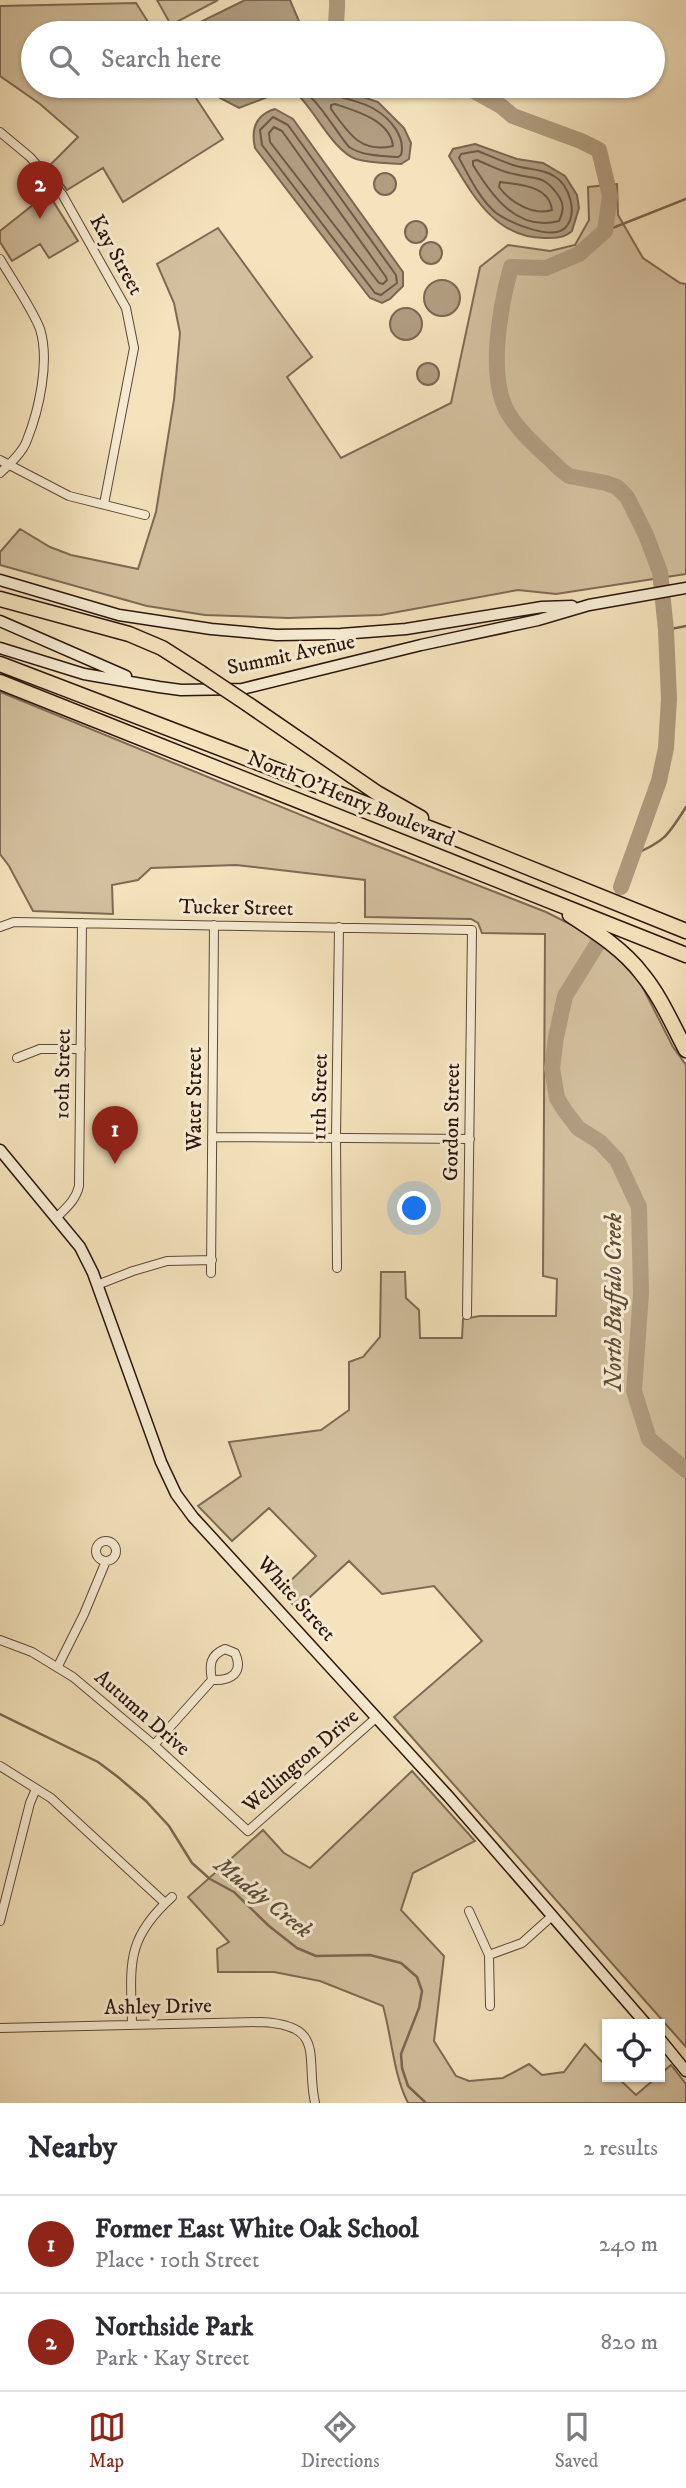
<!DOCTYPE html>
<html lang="en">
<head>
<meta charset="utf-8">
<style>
  :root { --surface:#fff; --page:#f2f2f3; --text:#2b2b33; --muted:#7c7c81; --line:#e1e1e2; --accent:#8f2418 }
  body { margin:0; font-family:"IM FELL DW Pica",serif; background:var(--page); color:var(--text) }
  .controls { position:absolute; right:21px; bottom:21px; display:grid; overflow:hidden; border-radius:0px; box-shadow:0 2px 5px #0004 }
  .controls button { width:63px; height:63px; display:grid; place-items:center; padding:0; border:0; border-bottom:2px solid var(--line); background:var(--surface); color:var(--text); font:35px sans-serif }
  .you { position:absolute; left:415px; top:1209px; width:24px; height:24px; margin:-18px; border:5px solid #fff; border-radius:50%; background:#1a73e8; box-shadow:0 0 0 10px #1a73e833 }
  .badge { display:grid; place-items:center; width:46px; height:46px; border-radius:50%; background:var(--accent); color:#fff; font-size:23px; font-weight:700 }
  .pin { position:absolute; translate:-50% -58px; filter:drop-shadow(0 2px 4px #0008) }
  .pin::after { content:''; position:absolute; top:37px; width:24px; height:21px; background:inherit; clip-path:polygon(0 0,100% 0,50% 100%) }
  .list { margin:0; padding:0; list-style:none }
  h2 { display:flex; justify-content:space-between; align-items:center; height:91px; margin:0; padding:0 28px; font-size:30px }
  h2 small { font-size:23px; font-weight:400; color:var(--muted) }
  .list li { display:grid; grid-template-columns:46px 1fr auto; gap:21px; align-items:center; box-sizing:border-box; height:98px; padding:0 28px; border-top:2px solid var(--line) }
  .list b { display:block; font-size:26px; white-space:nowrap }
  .list p { margin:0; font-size:23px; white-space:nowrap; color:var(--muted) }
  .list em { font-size:23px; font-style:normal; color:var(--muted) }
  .icon { flex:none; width:38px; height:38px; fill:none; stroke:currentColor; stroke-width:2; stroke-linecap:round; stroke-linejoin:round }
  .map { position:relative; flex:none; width:686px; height:2103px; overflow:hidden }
  .search { position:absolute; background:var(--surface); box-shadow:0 2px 5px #0004; left:21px; right:21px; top:21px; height:77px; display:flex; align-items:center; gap:18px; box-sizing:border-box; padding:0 24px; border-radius:38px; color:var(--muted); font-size:26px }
  .sheet { height:287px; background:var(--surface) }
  nav { display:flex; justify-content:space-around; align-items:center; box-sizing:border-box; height:98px; border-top:2px solid var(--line); background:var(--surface); font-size:19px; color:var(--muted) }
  nav a { display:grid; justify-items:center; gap:4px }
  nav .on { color:var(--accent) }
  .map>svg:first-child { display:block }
  .green { fill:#d2c09e; stroke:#7e6a54; stroke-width:2 }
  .water { fill:#b09d80; stroke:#7b6651; stroke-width:2 }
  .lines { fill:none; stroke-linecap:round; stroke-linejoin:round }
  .shore { stroke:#6e5846; stroke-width:2 }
  .stream { stroke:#7b6651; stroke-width:2.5 }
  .river { stroke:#b09d80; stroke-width:16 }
  .street-casing { stroke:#5d4837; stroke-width:10 }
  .secondary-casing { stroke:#2b140b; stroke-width:13 }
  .highway-casing { stroke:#2b140b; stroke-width:17 }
  .street { stroke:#f8edd3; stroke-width:8 }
  .secondary { stroke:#f8edd3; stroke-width:10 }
  .highway { stroke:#f4e3bc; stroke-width:14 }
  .highway-bridge-casing { stroke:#2b140b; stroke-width:17; stroke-linecap:butt }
  .highway-bridge { stroke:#f4e3bc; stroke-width:14 }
  .labels { text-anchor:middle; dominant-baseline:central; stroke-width:6; stroke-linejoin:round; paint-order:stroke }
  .street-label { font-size:21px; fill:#2b140b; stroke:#f8edd3 }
  .water-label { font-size:23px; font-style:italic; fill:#604b3a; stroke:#f8edd3 }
</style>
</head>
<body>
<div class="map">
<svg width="686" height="2103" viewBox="0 0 686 2103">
  <rect width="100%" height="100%" fill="#f4e3bc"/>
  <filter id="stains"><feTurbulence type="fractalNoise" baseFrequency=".00286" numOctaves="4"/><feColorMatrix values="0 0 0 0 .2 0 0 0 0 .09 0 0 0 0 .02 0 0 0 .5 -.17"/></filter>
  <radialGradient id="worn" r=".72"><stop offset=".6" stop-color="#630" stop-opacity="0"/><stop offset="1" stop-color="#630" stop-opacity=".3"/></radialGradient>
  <path class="green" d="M157,0H218L171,25Z
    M136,3L155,33H33V86H188L223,139L123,202L103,168L67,190L49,166L78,137L40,104L0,76V6Z
    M617,184L618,215L643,258L680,283L686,284V574L556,594L518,590L381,615L288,618L205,615L147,606L0,565V552L20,529L50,547L71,555L138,569L156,512L174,400L180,333L174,303L157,264L218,228L312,357L287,377L341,458L451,403L480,267L508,245L550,251L575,245L589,220L588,187Z
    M48,193L78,241L49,258L40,244L12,261L0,242V231Z
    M0,692L372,844L546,912L584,931L615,955L640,982L673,1047L686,1065V2047L394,1717L482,1641L434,1586L382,1594L349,1561L297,1609L280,1591L316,1556L269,1508L232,1541L198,1506L241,1476L229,1442L321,1430L349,1410V1362L363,1357L380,1337L381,1272H405L406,1298L419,1310L420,1338H462L463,1319L480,1316H556L557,1279L543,1276L545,934L482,933L478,923L471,919L365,917V880L236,865L151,868L138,880L112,885L113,914L33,911L9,866L0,854Z
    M412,1771L475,1841L413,1873L401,1910L444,1956L434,2041L456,2076L469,2081L503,2078L529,2064L542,2075L564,2072L585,2044L607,2067V2077H617L636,2095L671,2065L686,2084V2103H408C393,2073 392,2038 383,2006L320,1981L274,1972H218L217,1949L229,1942L188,1897L263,1830L284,1853L310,1868Z"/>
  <path class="water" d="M245,0H290L304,33H182L184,30Z
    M212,86H331L378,102L404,128L411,143L409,159L401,164C386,163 370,163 356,159C333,151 315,110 296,93H278L239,108L220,98Z
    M275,109L293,119L403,272V286L390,299L382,303L370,298L255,148C251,130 255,115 275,109Z
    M475,144L517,159L543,163L565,176L577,195L579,208L572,231C564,238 556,238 546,238C495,239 472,194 449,156L453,149Z
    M374 184a11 11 0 1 1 22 0a11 11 0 1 1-22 0Z
    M405 232a11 11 0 1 1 22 0a11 11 0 1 1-22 0Z
    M420 253a11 11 0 1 1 22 0a11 11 0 1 1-22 0Z
    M424 298a18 18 0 1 1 36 0a18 18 0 1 1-36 0Z
    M390 324a16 16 0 1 1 32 0a16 16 0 1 1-32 0Z
    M417 374a11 11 0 1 1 22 0a11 11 0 1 1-22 0Z"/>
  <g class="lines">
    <path class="shore" d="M294,86C314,91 335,131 349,147C363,156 381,156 398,157L401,155C406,137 390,118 374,109C363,102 348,100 336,95L332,86
      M335,104C356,111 390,120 393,146C360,154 348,132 331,109V105Z
      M273,117L288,125L396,275L397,283L381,295L375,293L262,145L260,130Z
      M274,127L282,131L386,277L387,280L383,284L379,283L270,142L269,133Z
      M478,151C490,156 501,161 513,165C527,170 541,168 554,176C569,185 579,213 565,228C552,241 507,222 495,212C479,198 469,176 459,158L461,154Z
      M477,160C489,165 502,172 514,174C536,180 543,174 558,195C564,204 564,210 559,221C517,232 492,196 473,165V161Z
      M500,182C519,185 549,185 552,210C533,216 510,202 499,187Z"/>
    <path class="stream" d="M605,231L686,199
      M666,630L686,626
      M633,855C665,841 667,837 686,807
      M0,1714L98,1762L118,1777L146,1801L169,1826L192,1863L210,1879L234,1892L269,1926L297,1948L316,1956L370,1955L401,1963L417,1977L422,1991L419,2008L401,2054L402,2068L408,2086L426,2103"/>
    <path class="river" d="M337,0C338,11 334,23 338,33
      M449,86L474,91L501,106L513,116L581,141L599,150L610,196L605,231L579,254L546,268L511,267C500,307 485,384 512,419C525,438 544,453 560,469L569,476L606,483L617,487L627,497L646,535L660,572L666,630L669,699L666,748L659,781L621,887
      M598,943L565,996L556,1037L552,1068L557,1098L565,1111L578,1128L600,1142L617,1160L639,1207L641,1293L634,1391L649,1439L686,1470"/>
    <defs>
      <path id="street" d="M0,132L30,157L62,194L126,308L134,348L104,504
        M0,259C11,278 33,310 40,329C50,361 39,410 27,440C23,452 10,464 0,473
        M0,460L69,496L145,515
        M0,927L14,922L472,930L467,1315
        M17,1058L40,1049H81
        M212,1137L470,1139
        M56,1218C66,1208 76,1200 79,1186L82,923
        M337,1268L336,1137L339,927
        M211,1273L214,925
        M97,1285L133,1271L167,1261L212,1260
        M96 1551a10 10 0 1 1 20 0a10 10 0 1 1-20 0Z
        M0,1640L32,1652L73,1677L154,1745L248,1831L377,1717
        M58,1666L84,1614L106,1561
        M154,1745L212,1680C209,1665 210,1655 225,1649L235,1653C244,1673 231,1681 212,1680
        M0,1766L51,1798L165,1903
        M469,1911L489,1955L490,2006
        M0,1921L30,1803L36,1789
        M489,1955L522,1943L551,1917
        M132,2025C131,1966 124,1940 172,1897
        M0,2028L261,2022C327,2025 305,2057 315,2103"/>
      <path id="secondary" d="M0,580L119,615L211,629L277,635L341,634L406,629L542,607L572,606
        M0,621L126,676
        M0,648L84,674L159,687L181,690L242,689L421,645L538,620L589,605L686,588
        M0,1150L80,1247L93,1273L161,1462L176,1494L193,1517L449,1797L646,2024
        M660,2039L686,2071"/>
      <path id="highway" d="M0,599L129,634L162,648L201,673
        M0,664L455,838L686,931
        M0,682L686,955
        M249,705L377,793L421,818
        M570,915C596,932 624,950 642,974C661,997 672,1024 686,1050"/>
    </defs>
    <use href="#street" class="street-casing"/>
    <use href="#secondary" class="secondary-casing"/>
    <use href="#highway" class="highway-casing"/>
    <use href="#street" class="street"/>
    <use href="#secondary" class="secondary"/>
    <use href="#highway" class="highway"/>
    <defs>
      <path id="highway-bridge" d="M201,673L249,705"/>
    </defs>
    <use href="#highway-bridge" class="highway-bridge-casing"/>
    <use href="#highway-bridge" class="highway-bridge"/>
  </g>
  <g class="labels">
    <g class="street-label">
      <text transform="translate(116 255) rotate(61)">Kay Street</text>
      <text transform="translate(291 655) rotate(-12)">Summit Avenue</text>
      <text transform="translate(351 799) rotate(22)">North O'Henry Boulevard</text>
      <text transform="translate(236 908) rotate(1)">Tucker Street</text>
      <text transform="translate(63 1074) rotate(-89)">10th Street</text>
      <text transform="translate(320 1097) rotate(-89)">11th Street</text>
      <text transform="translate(195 1099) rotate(-90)">Water Street</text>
      <text transform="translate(452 1122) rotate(-89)">Gordon Street</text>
      <text transform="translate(296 1599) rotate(48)">White Street</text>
      <text transform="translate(142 1713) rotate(41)">Autumn Drive</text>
      <text transform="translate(301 1761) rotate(-41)">Wellington Drive</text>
      <text transform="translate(158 2007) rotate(-1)">Ashley Drive</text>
    </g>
    <g class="water-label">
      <text transform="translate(614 1302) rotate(-90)">North Buffalo Creek</text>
      <text transform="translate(263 1898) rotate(38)">Muddy Creek</text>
    </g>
  </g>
  <rect width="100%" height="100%" filter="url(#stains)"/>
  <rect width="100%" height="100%" fill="url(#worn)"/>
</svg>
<div class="controls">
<button><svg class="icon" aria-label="locate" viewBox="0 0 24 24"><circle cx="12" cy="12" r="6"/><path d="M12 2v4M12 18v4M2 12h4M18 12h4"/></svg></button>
</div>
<div class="you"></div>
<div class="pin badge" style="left:115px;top:1164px">1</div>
<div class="pin badge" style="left:40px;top:219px">2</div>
<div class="search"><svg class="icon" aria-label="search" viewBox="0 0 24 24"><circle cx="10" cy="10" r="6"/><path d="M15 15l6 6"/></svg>Search here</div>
</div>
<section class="sheet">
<h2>Nearby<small>2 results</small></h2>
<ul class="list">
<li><span class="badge">1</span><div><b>Former East White Oak School</b><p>Place · 10th Street</p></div><em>240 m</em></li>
<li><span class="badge">2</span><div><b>Northside Park</b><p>Park · Kay Street</p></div><em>820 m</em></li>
</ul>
</section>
<nav>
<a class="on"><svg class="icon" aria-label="map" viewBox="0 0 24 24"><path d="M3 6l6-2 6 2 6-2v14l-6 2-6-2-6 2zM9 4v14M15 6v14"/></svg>Map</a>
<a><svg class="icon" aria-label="directions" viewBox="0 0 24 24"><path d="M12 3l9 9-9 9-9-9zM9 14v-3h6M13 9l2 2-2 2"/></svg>Directions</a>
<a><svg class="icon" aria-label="saved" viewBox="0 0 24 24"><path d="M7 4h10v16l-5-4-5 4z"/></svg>Saved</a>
</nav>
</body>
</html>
